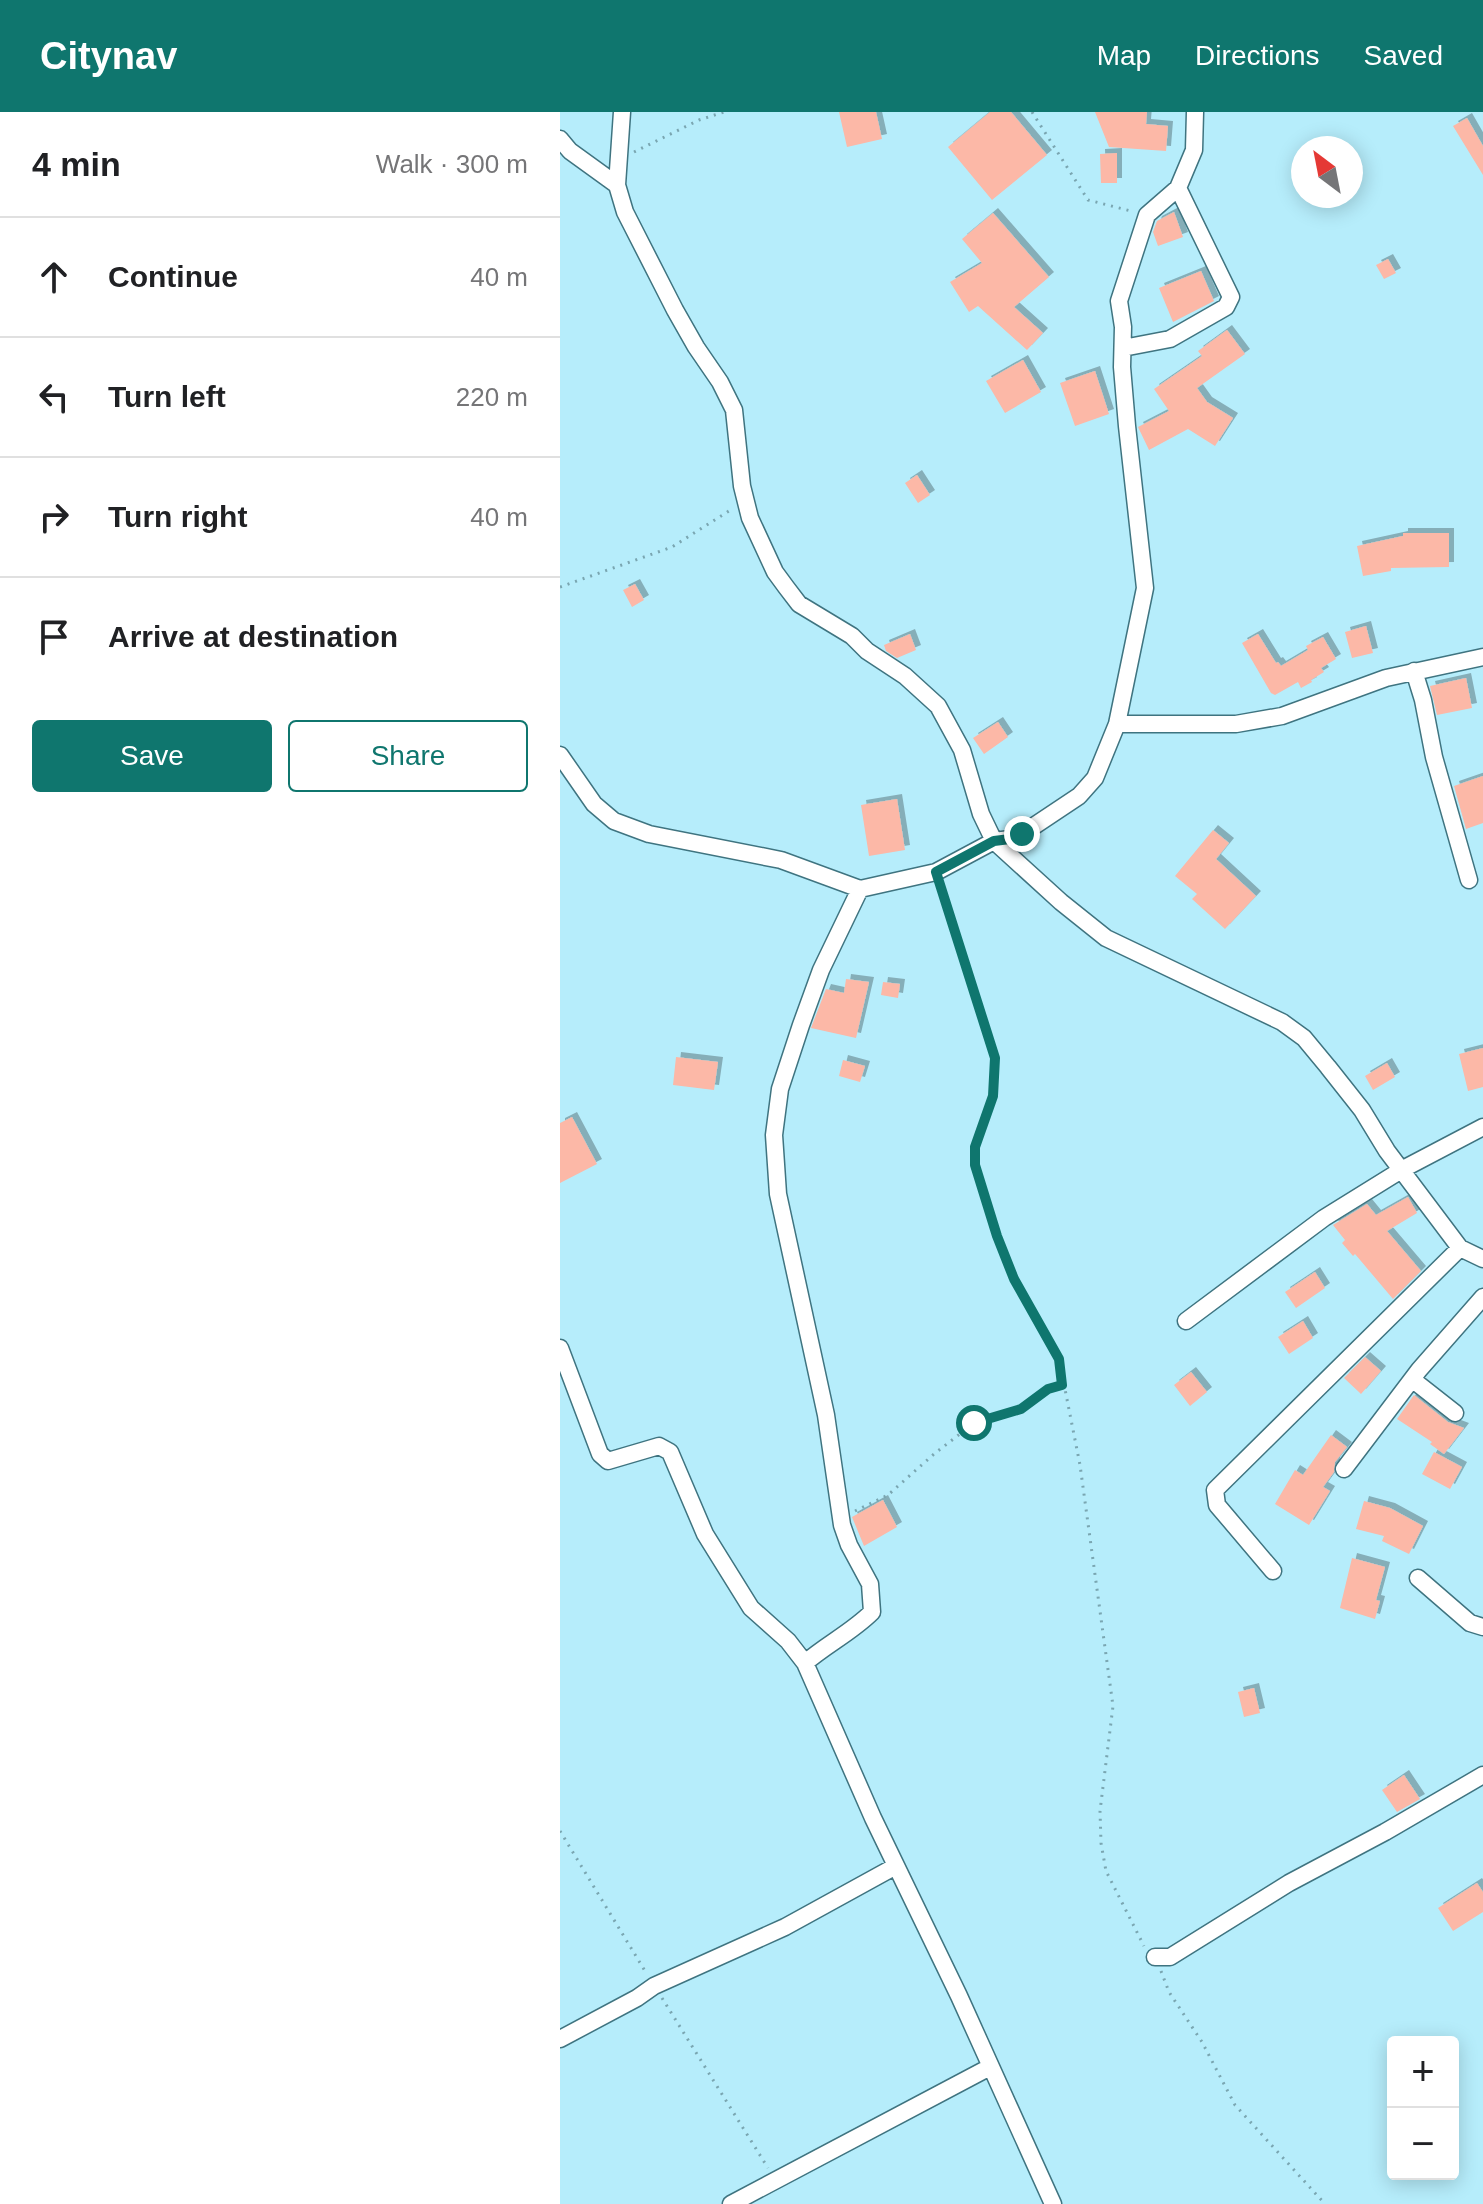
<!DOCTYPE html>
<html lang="en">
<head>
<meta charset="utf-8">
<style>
  :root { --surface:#fff; --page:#f6f6f6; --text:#202124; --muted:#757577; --line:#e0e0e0; --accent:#0f766e }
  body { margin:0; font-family:Arial,sans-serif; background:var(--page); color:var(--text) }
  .controls { position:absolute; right:24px; bottom:24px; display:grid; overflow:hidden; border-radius:8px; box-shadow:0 4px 20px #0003 }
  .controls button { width:72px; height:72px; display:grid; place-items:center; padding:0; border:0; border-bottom:2px solid var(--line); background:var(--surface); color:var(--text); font:40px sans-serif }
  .compass { position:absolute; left:731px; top:24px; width:72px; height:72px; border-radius:50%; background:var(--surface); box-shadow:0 4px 20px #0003; rotate:328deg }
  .stop { position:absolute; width:24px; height:24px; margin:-18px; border:6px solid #0f766e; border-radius:50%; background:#fff }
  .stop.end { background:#0f766e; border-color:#fff; box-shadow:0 2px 8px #0008 }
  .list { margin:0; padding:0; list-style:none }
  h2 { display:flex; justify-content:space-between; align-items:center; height:104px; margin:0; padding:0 32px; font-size:34px }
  h2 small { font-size:26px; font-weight:400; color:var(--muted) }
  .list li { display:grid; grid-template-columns:52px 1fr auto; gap:24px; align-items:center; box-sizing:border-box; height:120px; padding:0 32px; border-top:2px solid var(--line) }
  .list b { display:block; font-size:30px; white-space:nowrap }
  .list em { font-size:26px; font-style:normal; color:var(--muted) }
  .actions { display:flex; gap:16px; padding:24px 32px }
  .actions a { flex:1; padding:18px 0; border:2px solid var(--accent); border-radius:8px; text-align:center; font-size:28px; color:var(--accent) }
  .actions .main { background:var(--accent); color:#fff }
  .icon { flex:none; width:44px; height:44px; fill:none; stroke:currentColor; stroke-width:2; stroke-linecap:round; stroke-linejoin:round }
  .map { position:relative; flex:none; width:923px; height:2092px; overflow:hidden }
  header { display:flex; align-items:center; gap:48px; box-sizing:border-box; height:112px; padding:0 40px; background:var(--accent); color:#fff }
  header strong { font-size:38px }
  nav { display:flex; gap:44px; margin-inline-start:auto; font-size:28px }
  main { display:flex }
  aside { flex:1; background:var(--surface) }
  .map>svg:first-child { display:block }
  .building { fill:#fcb8a7; filter:url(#shadow) }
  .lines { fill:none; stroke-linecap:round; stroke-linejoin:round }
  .street-casing { stroke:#3f7480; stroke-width:19 }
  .path { stroke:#7aa6b1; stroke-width:3; stroke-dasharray:2 6; stroke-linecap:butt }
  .street { stroke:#fff; stroke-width:16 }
  .route { stroke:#0f766e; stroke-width:10 }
</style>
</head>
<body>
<header>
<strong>Citynav</strong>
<nav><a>Map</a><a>Directions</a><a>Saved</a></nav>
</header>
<main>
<aside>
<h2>4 min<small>Walk · 300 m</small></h2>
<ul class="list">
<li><svg class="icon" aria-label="ahead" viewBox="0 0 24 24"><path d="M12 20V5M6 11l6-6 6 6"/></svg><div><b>Continue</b></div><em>40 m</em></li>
<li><svg class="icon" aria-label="left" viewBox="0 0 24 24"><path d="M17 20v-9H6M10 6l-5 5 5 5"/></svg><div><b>Turn left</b></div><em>220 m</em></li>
<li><svg class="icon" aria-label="right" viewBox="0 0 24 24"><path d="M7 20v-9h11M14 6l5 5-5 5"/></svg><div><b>Turn right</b></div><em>40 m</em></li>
<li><svg class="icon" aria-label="arrive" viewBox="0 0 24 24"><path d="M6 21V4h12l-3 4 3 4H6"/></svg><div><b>Arrive at destination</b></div></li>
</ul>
<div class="actions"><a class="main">Save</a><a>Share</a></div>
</aside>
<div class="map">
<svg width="923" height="2092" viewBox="0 0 923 2092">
  <defs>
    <filter id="shadow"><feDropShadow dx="5" dy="-5" stdDeviation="0" flood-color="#0004"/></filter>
  </defs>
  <rect width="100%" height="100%" fill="#b6edfb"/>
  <path class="building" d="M279,0H316L322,27L287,35Z
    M430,0H451L487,43L432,88L388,35Z
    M535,0H587L586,12L608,14L606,39L549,35Z
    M907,6L923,34V63L893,14Z
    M557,41V71H541L540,42Z
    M614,100L623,125L598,134L593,120L597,109Z
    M433,101L489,165L454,195L483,221L467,238L418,194L409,200L390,170L422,151L402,127Z
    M828,147L836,161L824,167L816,153Z
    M641,159L654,189L613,210L599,176Z
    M667,218L685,242L637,276L647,290L673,306L655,334L628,317L589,338L578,315L609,299L594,277L642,244L638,239Z
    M463,248L481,280L445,301L426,269Z
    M535,259L549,302L515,314L500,271Z
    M357,363L370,383L358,391L345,371Z
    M843,421H889V455L831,456V459L803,464L797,434L843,424Z
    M75,472L84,488L72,495L63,478Z
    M806,514L813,541L792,546L785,520Z
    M350,522L356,538L337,546L326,539L324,533Z
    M698,522L716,551L718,550L721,554L748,538L746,534L763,525L776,547L761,556L764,560L751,568L752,570L741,576L738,570L715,583L711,581L682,531Z
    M906,566L912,596L877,603L870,574Z
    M438,610L448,625L424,642L413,626Z
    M923,664V711L906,717L894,674Z
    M337,687L345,738L309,744L301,693Z
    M653,718L669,731L656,747L696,784L665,817L632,787L637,782L615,764Z
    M286,867L309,870L296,926L251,916L266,877L284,881Z
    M323,870L340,872L338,886L321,883Z
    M923,936V975L908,979L899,942Z
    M116,945L158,950L154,978L113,973Z
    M283,948L305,954L300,970L279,964Z
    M827,951L835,965L813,978L805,964Z
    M12,1005L37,1052L0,1071V1011Z
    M848,1085L857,1101L827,1119L861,1159L833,1187L795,1142L793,1144L782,1131L785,1128L773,1113L807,1092L816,1103Z
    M755,1160L765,1176L736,1196L725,1180Z
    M743,1209L753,1226L729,1242L718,1225Z
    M805,1245L821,1259L801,1282L784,1266Z
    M631,1260L647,1280L630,1294L614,1273Z
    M854,1283L888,1310L904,1316L884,1342L870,1332L872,1330L837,1307Z
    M771,1323L787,1335L775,1350L774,1360L763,1375L770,1379L749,1413L715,1392L735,1358L743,1363Z
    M874,1340L902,1355L890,1377L862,1362Z
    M323,1388L337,1415L304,1434L292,1405Z
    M804,1389L830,1396L863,1414L849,1442L822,1429L824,1424L796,1417Z
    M792,1446L825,1455L816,1488L820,1489L815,1507L780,1496Z
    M694,1576L700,1601L684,1605L678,1580Z
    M844,1663L860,1687L837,1700L822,1678Z
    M917,1771L923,1780V1800L893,1819L878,1796Z"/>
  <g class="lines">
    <defs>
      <path id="street" d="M62,0L57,73L65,100L115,198L136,235L160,270L174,298L182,374L190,406L215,460L226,475L239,492L292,524L307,539L345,564L378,594L402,638L421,702L434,729L501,790L546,826L722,910L744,926L768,955L802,998L827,1039L900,1136L923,1147
        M0,27L10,39L57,73
        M563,236L610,227L666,195L671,185L618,76
        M854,559L863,588L874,645L909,768
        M557,612H676L722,604L826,566L923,545
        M0,643L34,692L54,709L89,722L221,748L300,777L376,760L434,729L450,727L462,722L519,684L535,666L557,612L585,476L567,314L562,255L563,215L559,189L587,103L618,76L634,38L635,0
        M300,777L261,858L241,913L220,977L214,1023L218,1082L266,1303L282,1413L289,1433L310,1472L312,1500C292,1520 267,1532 245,1551L313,1706L399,1884L493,2092
        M626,1209L764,1106L843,1057L923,1015
        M0,1236L40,1342L48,1349L99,1334L110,1340L145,1422L191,1496L228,1529L245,1551
        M853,1268L895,1301
        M784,1357L859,1258L923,1185
        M713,1459L657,1393L655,1378L900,1136
        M858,1466L910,1511L923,1515
        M595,1845H610L729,1771L825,1720L923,1663
        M0,1927L77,1886L94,1874L225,1815L336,1754
        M171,2092L430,1955"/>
    </defs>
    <use href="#street" class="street-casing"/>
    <path class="path" d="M472,0L528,88L571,99
      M74,40L139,8L164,0
      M0,475L112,435L172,397
      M380,774L435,946L433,984L415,1035V1053L437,1124L454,1167L499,1247L520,1353L553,1594L540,1699L541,1731L546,1759L584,1834
      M295,1399L328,1383L374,1342L414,1311L461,1297L488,1277L502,1273
      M0,1719L85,1859
      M601,1859L609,1880L642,1930L675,1993L765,2092
      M102,1886L208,2056"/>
    <use href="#street" class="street"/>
  </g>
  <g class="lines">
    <path class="route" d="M414,1311L461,1297L488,1277L502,1273L499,1247L454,1167L437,1124L415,1053V1035L433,984L435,946L376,760L434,729L450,727L462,722"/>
  </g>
</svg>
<div class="controls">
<button>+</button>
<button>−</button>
</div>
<svg class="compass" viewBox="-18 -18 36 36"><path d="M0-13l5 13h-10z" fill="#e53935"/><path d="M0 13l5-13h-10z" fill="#757577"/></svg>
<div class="stop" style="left:414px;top:1311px"></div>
<div class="stop end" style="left:462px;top:722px"></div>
</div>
</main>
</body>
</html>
